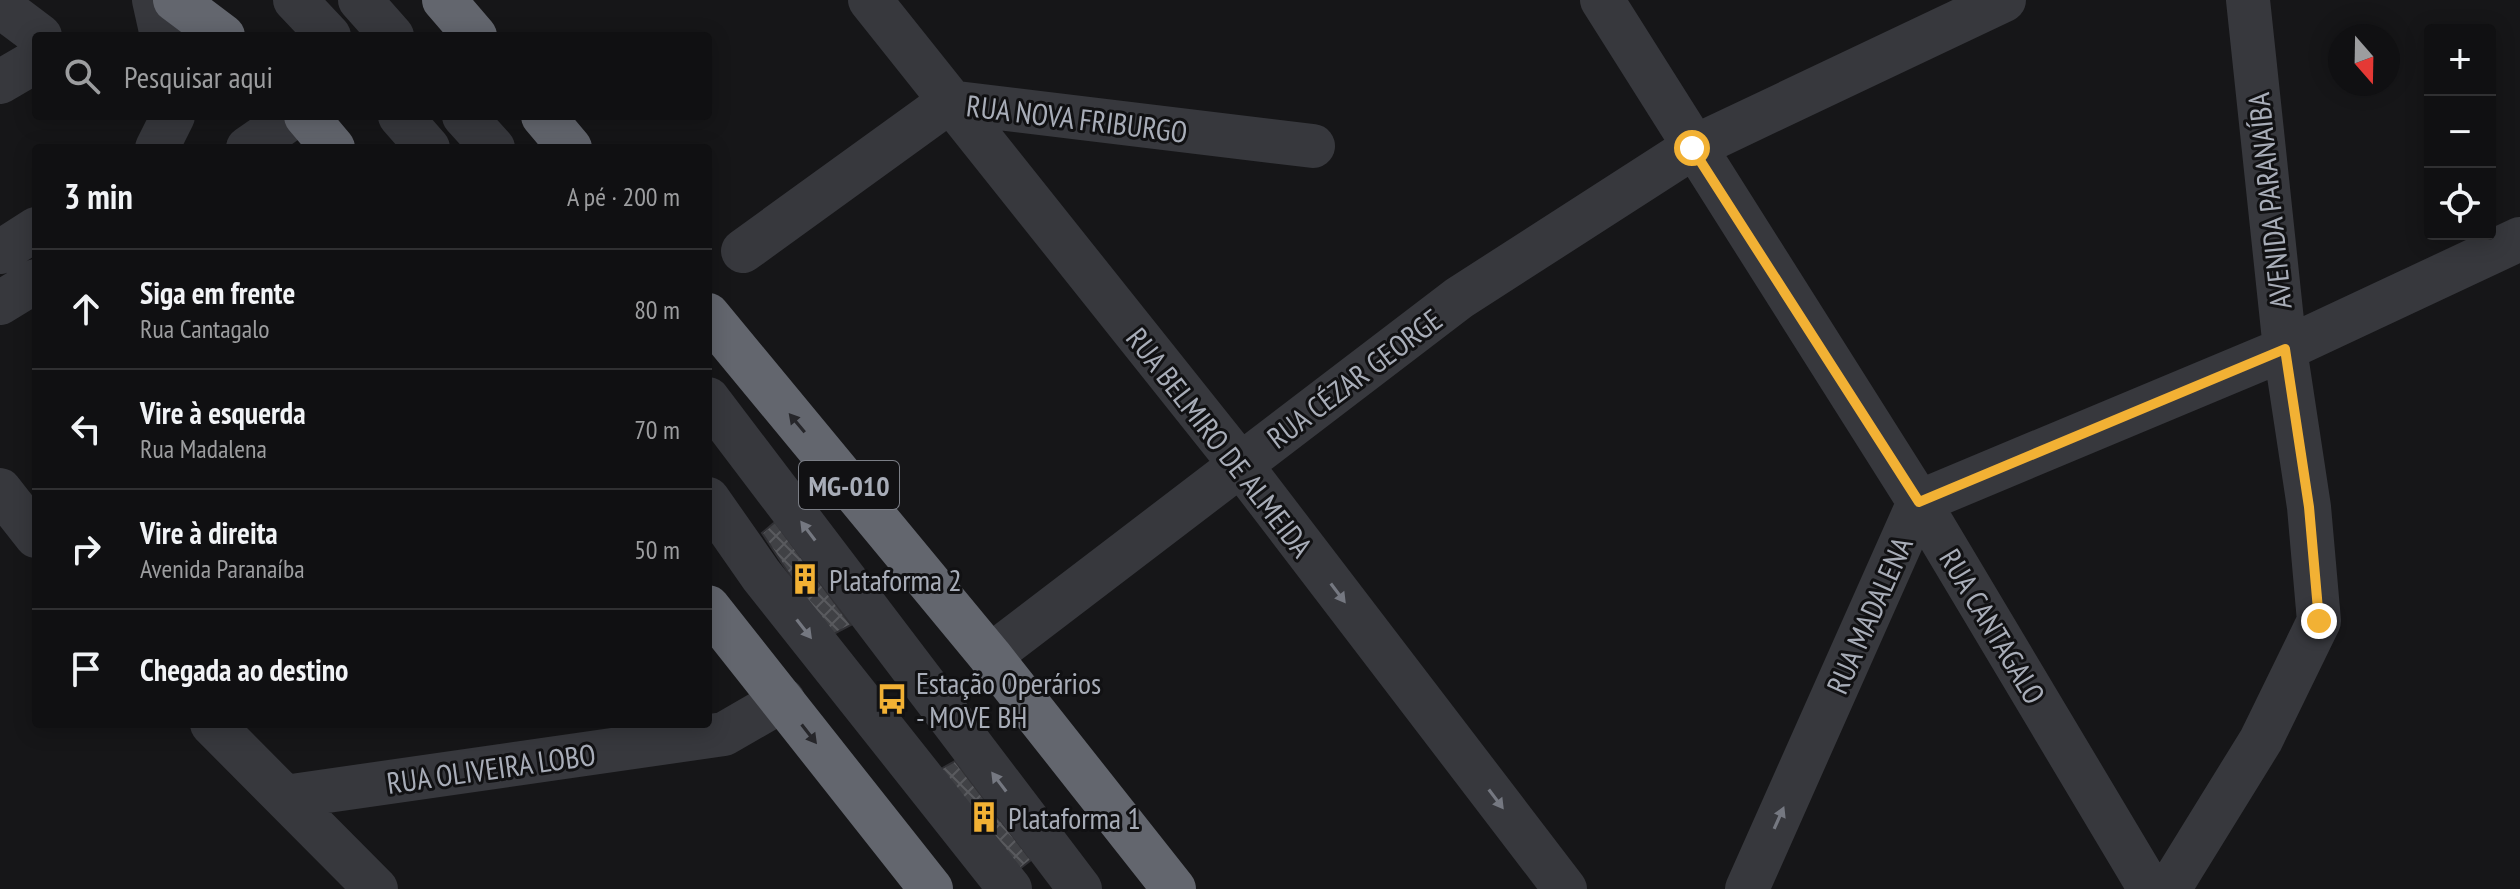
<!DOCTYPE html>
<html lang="pt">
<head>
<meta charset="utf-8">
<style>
  :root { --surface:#101012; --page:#1e1e20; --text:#f1f3f6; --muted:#9c9d9f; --line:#303032 }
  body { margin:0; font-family:"PT Sans Narrow",sans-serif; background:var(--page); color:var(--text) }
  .controls { position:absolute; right:24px; top:24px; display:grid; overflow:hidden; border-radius:8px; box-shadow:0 4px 20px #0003 }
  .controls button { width:72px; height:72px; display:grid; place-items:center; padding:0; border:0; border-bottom:2px solid var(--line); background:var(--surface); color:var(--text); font:40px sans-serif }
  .compass { position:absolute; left:2328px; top:24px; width:72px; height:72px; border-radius:50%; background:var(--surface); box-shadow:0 4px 20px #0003; rotate:160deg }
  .stop { position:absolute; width:24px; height:24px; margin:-18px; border:6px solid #f2b134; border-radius:50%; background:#fff }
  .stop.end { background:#f2b134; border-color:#fff; box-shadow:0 2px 8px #0008 }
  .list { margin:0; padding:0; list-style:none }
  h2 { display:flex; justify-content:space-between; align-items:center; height:104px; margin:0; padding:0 32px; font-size:34px }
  h2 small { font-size:26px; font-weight:400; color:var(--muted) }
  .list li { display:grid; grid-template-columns:52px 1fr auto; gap:24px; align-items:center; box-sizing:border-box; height:120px; padding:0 32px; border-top:2px solid var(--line) }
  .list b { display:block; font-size:30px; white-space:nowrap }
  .list p { margin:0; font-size:26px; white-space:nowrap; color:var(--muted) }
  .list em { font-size:26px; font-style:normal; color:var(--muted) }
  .icon { flex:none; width:44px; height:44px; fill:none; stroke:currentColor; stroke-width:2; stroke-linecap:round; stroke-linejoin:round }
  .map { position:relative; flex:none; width:2520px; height:889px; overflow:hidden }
  .search { position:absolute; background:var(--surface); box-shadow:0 4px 20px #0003; left:32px; top:32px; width:680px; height:88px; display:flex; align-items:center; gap:20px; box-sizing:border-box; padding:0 28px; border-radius:8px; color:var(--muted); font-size:30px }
  .panel { position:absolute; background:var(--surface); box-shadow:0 4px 20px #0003; left:32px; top:144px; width:680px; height:584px; border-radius:8px }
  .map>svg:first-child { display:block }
  .building { fill:url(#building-cross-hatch); stroke:#303034; stroke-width:2 }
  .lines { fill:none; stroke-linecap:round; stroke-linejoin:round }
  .minor { stroke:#37383d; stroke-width:44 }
  .highway { stroke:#63666e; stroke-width:44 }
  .oneway { fill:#26262a }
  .oneway2 { fill:#757881 }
  .route { stroke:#f2b134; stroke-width:10 }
  .labels { text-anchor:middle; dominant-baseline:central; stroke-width:6; stroke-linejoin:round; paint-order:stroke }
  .shield { fill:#111113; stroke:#7b7e86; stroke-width:2 }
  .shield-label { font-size:28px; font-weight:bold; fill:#a8adb8 }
  .street-label { font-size:30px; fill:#a8adb8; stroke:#111113 }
  .poi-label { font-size:30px; fill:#a8adb8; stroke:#111113; text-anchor:start }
</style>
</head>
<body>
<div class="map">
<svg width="2520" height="889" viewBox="0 0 2520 889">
  <defs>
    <pattern id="building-cross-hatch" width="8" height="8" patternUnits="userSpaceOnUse" patternTransform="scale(2)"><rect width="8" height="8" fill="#404145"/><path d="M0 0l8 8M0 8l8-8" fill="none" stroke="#595a5e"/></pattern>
  </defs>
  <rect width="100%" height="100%" fill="#161618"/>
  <path class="building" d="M775,522L851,625L830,636L762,533Z
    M955,761L1031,860L1017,871L932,774Z"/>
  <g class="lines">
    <path class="minor" d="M154,0L162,36
      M295,0L329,36
      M360,0L392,36
      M870,0L1240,464L1565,889
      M1602,0L1919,502L2150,889
      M0,6L40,36
      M0,82L36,61
      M400,116L428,148
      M464,116L493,148
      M157,148L173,116
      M248,148L294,116
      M743,251L949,102L1313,146
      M0,252L36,229
      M0,303L36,281
      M708,399L1080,889
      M0,490L36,536
      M708,499L761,575L1010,889
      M990,656L1459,298L1692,148L2004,0
      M212,724L376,889
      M285,797L724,734L783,700
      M1747,889L1919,502L2285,349L2520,239
      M2169,889L2261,740L2319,621L2309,507L2285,349L2248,0"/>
    <path class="highway" d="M175,0L223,36
      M444,0L475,36
      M306,116L333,148
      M543,116L570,148
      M708,315L990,656L1174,889
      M708,607L931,889"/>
  </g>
  <defs><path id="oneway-solid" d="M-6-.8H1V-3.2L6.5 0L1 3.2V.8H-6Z" transform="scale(2)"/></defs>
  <g class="oneway">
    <use href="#oneway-solid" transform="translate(797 423) rotate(-130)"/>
    <use href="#oneway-solid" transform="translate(809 734) rotate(52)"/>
  </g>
  <g class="oneway2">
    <use href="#oneway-solid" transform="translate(808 531) rotate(-127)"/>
    <use href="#oneway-solid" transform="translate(1338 593) rotate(53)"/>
    <use href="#oneway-solid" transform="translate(804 629) rotate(52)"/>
    <use href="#oneway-solid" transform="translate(999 782) rotate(-127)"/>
    <use href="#oneway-solid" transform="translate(1496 799) rotate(53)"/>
    <use href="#oneway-solid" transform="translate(1779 818) rotate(-66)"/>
  </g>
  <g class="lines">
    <path class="route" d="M1692,148L1919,502L2285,349L2309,507L2319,621"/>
  </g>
  <defs>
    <symbol id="building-bare" viewBox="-9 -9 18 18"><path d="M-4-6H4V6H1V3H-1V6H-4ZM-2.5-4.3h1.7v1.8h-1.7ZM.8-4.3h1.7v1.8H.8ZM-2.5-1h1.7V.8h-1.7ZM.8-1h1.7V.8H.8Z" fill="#f2b134" stroke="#111113" stroke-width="2.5" paint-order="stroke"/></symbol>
    <symbol id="bus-bare" viewBox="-9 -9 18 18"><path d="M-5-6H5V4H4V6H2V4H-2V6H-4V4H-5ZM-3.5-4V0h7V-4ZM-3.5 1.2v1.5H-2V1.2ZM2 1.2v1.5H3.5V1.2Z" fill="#f2b134" stroke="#111113" stroke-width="2.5" paint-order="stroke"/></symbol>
  </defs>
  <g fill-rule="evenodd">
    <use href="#building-bare" x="783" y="557" width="44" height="44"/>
    <use href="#bus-bare" x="870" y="677" width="44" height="44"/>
    <use href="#building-bare" x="962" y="795" width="44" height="44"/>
  </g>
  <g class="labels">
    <rect class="shield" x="799" y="461" width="100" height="48" rx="6"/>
    <g class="shield-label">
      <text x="849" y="485">MG-010</text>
    </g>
    <g class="street-label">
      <text transform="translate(1077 118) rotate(7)">RUA NOVA FRIBURGO</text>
      <text transform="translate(2269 201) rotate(-96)">AVENIDA PARANAÍBA</text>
      <text transform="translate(1354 378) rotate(-37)">RUA CÉZAR GEORGE</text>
      <text transform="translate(1220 442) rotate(52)">RUA BELMIRO DE ALMEIDA</text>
      <text transform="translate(1869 615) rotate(-66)">RUA MADALENA</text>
      <text transform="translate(1993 626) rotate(59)">RUA CANTAGALO</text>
      <text transform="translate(491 768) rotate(-8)">RUA OLIVEIRA LOBO</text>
    </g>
    <g class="poi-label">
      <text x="829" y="579">Plataforma 2</text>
      <text x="916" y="682">Estação Operários<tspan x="916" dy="34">- MOVE BH</tspan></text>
      <text x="1008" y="817">Plataforma 1</text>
    </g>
  </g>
</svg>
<div class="controls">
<button>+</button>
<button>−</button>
<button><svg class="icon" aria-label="locate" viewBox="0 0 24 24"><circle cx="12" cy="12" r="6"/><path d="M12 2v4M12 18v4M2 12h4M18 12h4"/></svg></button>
</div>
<svg class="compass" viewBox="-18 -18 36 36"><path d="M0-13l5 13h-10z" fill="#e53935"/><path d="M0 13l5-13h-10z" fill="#9c9d9f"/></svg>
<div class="stop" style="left:1692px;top:148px"></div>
<div class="stop end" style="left:2319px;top:621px"></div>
<div class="search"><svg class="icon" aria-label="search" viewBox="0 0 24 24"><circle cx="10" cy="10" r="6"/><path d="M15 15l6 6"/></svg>Pesquisar aqui</div>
<section class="panel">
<h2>3 min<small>A pé · 200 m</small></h2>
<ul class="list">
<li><svg class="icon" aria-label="ahead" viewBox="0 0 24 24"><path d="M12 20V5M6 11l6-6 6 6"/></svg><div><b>Siga em frente</b><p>Rua Cantagalo</p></div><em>80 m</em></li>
<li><svg class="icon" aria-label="left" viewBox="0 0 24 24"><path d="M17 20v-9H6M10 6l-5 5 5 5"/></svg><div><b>Vire à esquerda</b><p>Rua Madalena</p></div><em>70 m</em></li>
<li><svg class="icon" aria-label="right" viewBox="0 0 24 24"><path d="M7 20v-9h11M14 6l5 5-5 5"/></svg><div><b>Vire à direita</b><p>Avenida Paranaíba</p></div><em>50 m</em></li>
<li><svg class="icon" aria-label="arrive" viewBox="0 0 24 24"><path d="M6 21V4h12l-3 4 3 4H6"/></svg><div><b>Chegada ao destino</b></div></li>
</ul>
</section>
</div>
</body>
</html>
